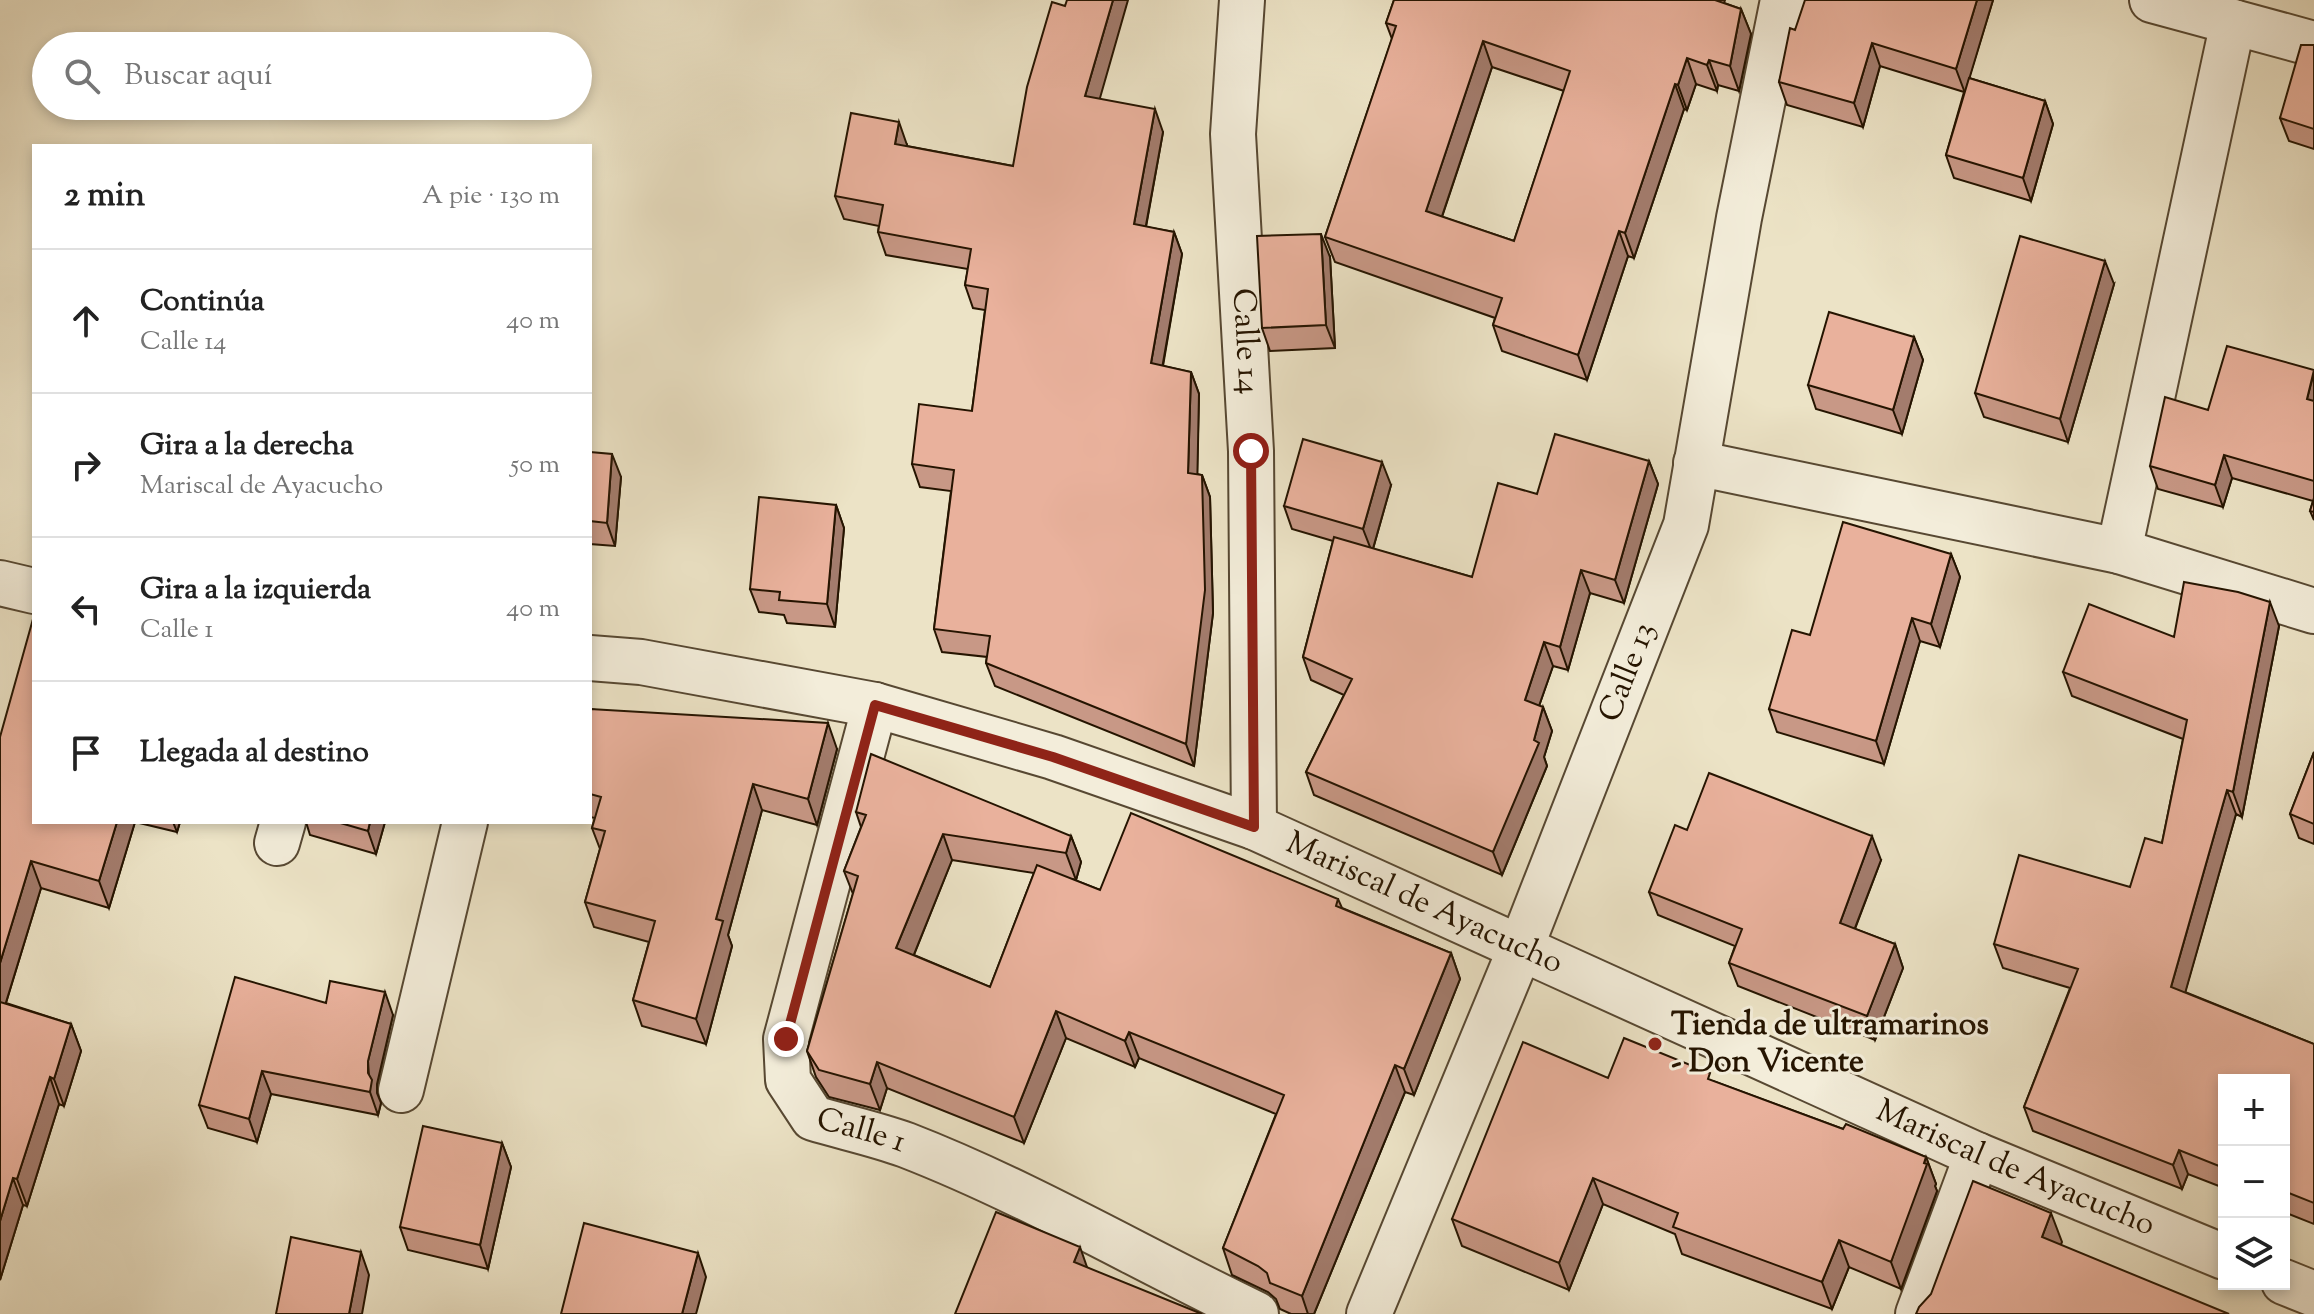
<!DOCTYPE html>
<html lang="es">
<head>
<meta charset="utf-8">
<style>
  :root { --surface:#fff; --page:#f6f6f6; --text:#222; --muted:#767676; --line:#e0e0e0 }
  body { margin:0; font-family:"Sorts Mill Goudy",serif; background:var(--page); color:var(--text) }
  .controls { position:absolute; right:24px; bottom:24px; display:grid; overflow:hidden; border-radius:0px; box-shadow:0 4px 12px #0003 }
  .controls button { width:72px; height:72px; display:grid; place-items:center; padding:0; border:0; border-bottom:2px solid var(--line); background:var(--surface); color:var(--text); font:40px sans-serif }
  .stop { position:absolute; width:24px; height:24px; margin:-18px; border:6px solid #8f2418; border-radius:50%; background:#fff }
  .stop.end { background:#8f2418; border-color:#fff; box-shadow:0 2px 8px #0008 }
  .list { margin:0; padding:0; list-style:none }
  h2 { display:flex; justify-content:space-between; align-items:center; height:104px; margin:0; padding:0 32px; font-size:34px }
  h2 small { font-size:26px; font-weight:400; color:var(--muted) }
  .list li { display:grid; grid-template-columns:52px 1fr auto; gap:24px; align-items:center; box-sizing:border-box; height:144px; padding:0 32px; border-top:2px solid var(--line) }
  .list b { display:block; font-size:30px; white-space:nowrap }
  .list p { margin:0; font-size:26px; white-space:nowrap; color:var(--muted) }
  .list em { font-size:26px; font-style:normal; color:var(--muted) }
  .icon { flex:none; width:44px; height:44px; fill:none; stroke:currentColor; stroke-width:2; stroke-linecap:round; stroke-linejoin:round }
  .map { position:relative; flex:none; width:2314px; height:1314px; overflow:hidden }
  .search { position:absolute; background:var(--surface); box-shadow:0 4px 12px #0003; left:32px; top:32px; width:560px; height:88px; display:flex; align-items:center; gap:20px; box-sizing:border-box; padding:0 28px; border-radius:44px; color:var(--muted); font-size:30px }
  .panel { position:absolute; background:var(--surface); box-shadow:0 4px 12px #0003; left:32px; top:144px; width:560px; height:680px; border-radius:0px }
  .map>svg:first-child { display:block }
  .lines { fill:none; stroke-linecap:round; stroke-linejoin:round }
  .pedestrian-casing { stroke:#574832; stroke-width:48 }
  .minor-casing { stroke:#574832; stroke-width:48 }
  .pedestrian { stroke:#f3edda; stroke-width:44 }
  .minor { stroke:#f3edda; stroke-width:44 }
  .wall { fill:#c89886; stroke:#251400; stroke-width:2; fill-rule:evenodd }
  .shaded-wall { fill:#a37c6d; stroke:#251400; stroke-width:2 }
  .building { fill:#e9b19c; stroke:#251400; stroke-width:2; fill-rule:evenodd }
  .route { stroke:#8f2418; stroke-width:10 }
  .poi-dot { fill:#8f2418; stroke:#f3edda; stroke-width:3 }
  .labels { text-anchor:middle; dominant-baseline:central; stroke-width:6; stroke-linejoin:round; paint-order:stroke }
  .street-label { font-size:32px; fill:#251400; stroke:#f3edda }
  .poi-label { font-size:32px; font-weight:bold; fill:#251400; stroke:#f3edda; text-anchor:start }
</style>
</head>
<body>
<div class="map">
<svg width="2314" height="1314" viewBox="0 0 2314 1314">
  <rect width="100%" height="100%" fill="#ece3c6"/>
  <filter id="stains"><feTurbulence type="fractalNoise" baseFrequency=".0025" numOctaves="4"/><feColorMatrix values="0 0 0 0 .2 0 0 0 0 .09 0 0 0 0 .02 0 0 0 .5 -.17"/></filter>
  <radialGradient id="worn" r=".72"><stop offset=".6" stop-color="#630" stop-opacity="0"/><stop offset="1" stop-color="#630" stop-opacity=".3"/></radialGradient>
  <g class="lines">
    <defs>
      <path id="pedestrian" d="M401,1090L465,822"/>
      <g id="minor">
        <path id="s1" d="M1242,0L1233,134L1251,451L1254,827"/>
        <path d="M2152,0L2314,44"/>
        <path d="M1696,463L2119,551L2314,611"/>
        <path d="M2119,551L2233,22"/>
        <path d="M0,583L34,591"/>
        <path id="s2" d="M590,658L641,662L875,705L1053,757L1254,827L1977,1155L2224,1257"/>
        <path id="s3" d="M875,705L786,1039L788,1080L813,1118C843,1127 876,1134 906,1145C1027,1192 1139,1258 1256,1314"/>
        <path d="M277,843L283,822"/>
        <path d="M2284,1282L2314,1294"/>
        <path id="s4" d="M1369,1314L1521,947L1686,525L1739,218L1783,0"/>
        <path d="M1918,1314L1977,1155"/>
      </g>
    </defs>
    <use href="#pedestrian" class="pedestrian-casing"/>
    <use href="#minor" class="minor-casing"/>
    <use href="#pedestrian" class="pedestrian"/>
    <use href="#minor" class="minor"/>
  </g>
  <path class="wall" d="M1394,0H1725L1724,3L1741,9L1751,34L1739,91L1718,85L1717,91L1696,84L1687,110L1684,109L1634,258L1628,256L1587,380L1502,351L1493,325L1495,318L1335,262L1325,237L1392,39L1386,23ZM1492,67L1564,91L1514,241L1442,217Z
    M1993,0L1969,78L2045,101L2053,124L2031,201L1954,178L1946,155L1964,92L1880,66L1863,127L1787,105L1779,82L1795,30Z
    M2314,45V149L2289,141L2280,118Z
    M1099,99L1163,132L1146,227L1174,232L1182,254L1163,366L1191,372L1199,394L1197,474L1202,475L1210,497L1213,613L1194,766L995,686L986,663L987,657L942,652L934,629L951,491L920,487L912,464L972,411L985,310L973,308L965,285L968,269L886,255L878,232L879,226L844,219L835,196L907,145V146L1013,166Z
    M1330,257L1335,348L1270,351L1262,328Z
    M2114,284L2068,442L1984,417L1975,393Z
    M1914,337L1923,360L1902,434L1816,409L1808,385Z
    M2314,370V520L2310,511L2313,501L2232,478L2223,507L2158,489L2150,466L2208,410Z
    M590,452L621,477L615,546L590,544Z
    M1649,461L1658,484L1624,603L1590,593L1568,670L1553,666L1539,706L1543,707L1552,731L1544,757L1547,766L1502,875L1314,795L1306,772L1344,695L1311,680L1303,657L1333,541L1292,529L1284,506L1391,485L1373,549L1472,577L1537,494Z
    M836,505L844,528L835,627L787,623L784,615L759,612L750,589Z
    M1951,554L1960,577L1940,647L1920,641L1884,764L1777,732L1769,709L1810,635Z
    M2279,626L2242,817L2236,814L2185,992L2314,1044V1224L2284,1212V1080H2224V1188L2188,1174L2182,1189L2033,1131L2024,1107L2070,988L2003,968L1994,944L2130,887L2162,843L2183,739L2072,696L2063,672L2174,637Z
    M590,709L837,749L817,825L762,810L728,935L732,946L706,1044L642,1026L633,1000L649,942L594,927L585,902L600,849L592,828L595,818L590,817Z
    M0,737L34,822H180L177,832L135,822L109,908L41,888L6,1003L71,1024L81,1051L64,1106L59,1104L27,1206L23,1205L0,1280Z
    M2314,752V844L2299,838L2290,814Z
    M856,812L1071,836L1081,862L1076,880L1072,879L1100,890L1338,899L1342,908L1451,953L1460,979L1414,1095L1405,1092L1314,1314H1291L1280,1309L1276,1299L1268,1292L1232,1275L1223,1248L1276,1114L1139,1058L1135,1067L1066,1038L1024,1143L887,1088L880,1110L829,1097L816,1077L807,1051L853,894L844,871L861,827ZM952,860L1034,873L990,987L914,955Z
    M306,822H385L376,854L310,835Z
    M1687,830L1881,860L1855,929L1895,944L1903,968L1875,1040L1738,986L1729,963L1735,946L1658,915L1649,892Z
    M326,1003L393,1015L377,1084V1093L381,1103L378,1115L271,1094L257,1142L208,1128L199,1105Z
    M1608,1078L1713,1081L1843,1129L1926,1157L1936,1184L1935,1186L1937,1191L1901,1289L1849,1267L1832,1309L1682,1254L1675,1234L1603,1204L1569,1290L1462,1246L1452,1219Z
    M502,1143L511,1167L488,1269L408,1250L400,1227Z"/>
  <path class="shaded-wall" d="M1113,0H1128L1094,119L1085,96Z
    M1977,0H1993L1965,93L1956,69Z
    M1741,9L1751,34L1739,91L1730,66Z
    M1483,41L1492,67L1435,237L1426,211Z
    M1872,43L1880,66L1863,127L1854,103Z
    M1687,58L1696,84L1687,110L1678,85Z
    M1709,60L1718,85L1717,91L1707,65Z
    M1675,84L1684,109L1634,258L1625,233Z
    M2045,101L2053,124L2031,201L2023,178Z
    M1155,109L1163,132L1142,247L1134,224Z
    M899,122L907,145L903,166L895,144Z
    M1619,231L1628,256L1587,380L1578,355Z
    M1174,232L1182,254L1159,386L1151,363Z
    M1321,234L1330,257L1335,348L1326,325Z
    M2105,261L2114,284L2068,442L2060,419Z
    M1914,337L1923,360L1902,434L1893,410Z
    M1191,372L1199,394L1197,495L1188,473Z
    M2314,373V419L2307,399Z
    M612,454L621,477L615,546L607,523Z
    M2224,455L2232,478L2223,507L2215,485Z
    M1649,461L1658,484L1624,603L1615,580Z
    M1382,462L1391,485L1372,552L1363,529Z
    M1202,475L1210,497L1213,613L1194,766L1186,744Z
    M836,505L844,528L835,627L827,604Z
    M1951,554L1960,577L1940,647L1931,624Z
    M1581,570L1590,593L1568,670L1560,647Z
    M2270,602L2279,626L2242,817L2233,792Z
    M1912,618L1920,641L1884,764L1876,741Z
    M1544,642L1553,666L1533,723L1525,700Z
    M1543,707L1552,731L1544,757L1547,766L1502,875L1493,852L1534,740Z
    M828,723L837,749L817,825L808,799Z
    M753,784L762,810L728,935L732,946L706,1044L696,1019L716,919Z
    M2227,790L2236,814L2180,1011L2171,987Z
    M117,822H135L109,908L99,881Z
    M173,822H180L177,832Z
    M370,822H385L376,854L368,831Z
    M943,834L952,860L906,974L896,948Z
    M1071,836L1081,862L1076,880L1066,853Z
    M1872,836L1881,860L1848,946L1840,923Z
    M31,861L41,888L0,1022V963Z
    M1895,944L1903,968L1875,1040L1867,1016Z
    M1451,953L1460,979L1414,1095L1404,1069Z
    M385,992L393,1015L377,1084V1093L381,1103L378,1115L370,1092L368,1061Z
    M1056,1011L1066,1038L1024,1143L1014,1117Z
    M71,1024L81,1051L64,1106L54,1079Z
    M1129,1032L1139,1058L1135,1067L1125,1041Z
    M877,1062L887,1088L880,1110L870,1084Z
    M1395,1065L1405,1092L1314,1314H1308L1302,1296Z
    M262,1071L271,1094L257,1142L249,1119Z
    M50,1077L59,1104L27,1206L17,1179Z
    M502,1143L511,1167L488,1269L480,1245Z
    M2179,1150L2188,1174L2182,1189L2173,1165Z
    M1926,1157L1936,1184L1935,1186L1937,1191L1901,1289L1891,1262Z
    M13,1178L23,1205L0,1280V1221Z
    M1593,1178L1603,1204L1569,1290L1559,1263Z
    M2051,1213L2062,1242L2052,1266L2042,1237Z
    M1839,1240L1849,1267L1832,1309L1822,1282Z
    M1080,1247L1088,1270L1074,1262Z
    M361,1252L369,1275L362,1314H349Z
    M698,1253L706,1277L696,1314H682Z"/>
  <path class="building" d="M1067,0H1113L1085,96L1155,109L1134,224L1174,232L1151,363L1191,372L1188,473L1202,475L1205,590L1186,744L986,663L990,636L934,629L954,470L912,464L919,404L972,411L988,289L965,285L971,249L878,232L883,205L835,196L851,113L899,122L895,144L1013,166L1027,87L1052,2L1065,6Z
    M1394,0H1715L1741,9L1730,66L1709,60L1707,65L1687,58L1678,85L1675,84L1625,233L1619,231L1578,355L1493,325L1502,298L1325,237L1396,26L1386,23ZM1483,41L1570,71L1514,241L1426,211Z
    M1805,0H1977L1956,69L1872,43L1854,103L1779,82L1790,28L1795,30Z
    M2301,45H2314V129L2280,118Z
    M1969,78L2045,101L2023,178L1946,155Z
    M1321,234L1326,325L1262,328L1257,236Z
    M2020,236L2105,261L2060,419L1975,393Z
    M1829,312L1914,337L1893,410L1808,385Z
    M2227,346L2314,370L2307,399L2314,401V481L2224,455L2215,485L2150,466L2165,397L2208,410Z
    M1555,434L1649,461L1615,580L1581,570L1560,647L1544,642L1525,700L1543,707L1534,740L1539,743L1493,852L1306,772L1352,679L1303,657L1334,537L1472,577L1498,483L1537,494Z
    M1303,439L1382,462L1363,529L1284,506Z
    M590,452L612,454L607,523L590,521Z
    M759,497L836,505L827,604L779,600L780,592L750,589Z
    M2314,498V512L2310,511Z
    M1843,522L1951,554L1931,624L1912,618L1876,741L1769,709L1792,630L1810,635Z
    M2184,582L2238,592L2270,602L2233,792L2227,790L2171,987L2314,1044V1203L2284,1191V1080H2224V1168L2179,1150L2173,1165L2024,1107L2078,969L1994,944L2019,855L2130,887L2145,838L2162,843L2187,720L2063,672L2089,604L2174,637Z
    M33,619H34V822H117L99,881L31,861L0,963V737Z
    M590,709L828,723L808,799L753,784L716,919L723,921L696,1019L633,1000L655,921L585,902L605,831L592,828L601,797L590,794Z
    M2314,752V824L2290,814Z
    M871,754L1071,836L1066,853L943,834L896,948L990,987L1037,865L1100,890L1131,813L1338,899L1336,906L1451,953L1404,1069L1395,1065L1302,1296L1270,1283L1267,1273L1258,1266L1223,1248L1284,1095L1129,1032L1125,1041L1056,1011L1014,1117L877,1062L870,1084L819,1070L807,1051L858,876L844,871L866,815L856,812Z
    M1709,773L1872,836L1840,923L1895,944L1867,1016L1729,963L1742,929L1649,892L1675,825L1687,830Z
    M337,822H370L368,831Z
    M235,977L326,1003L330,981L385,992L368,1061V1073L372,1080L370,1092L262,1071L249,1119L199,1105Z
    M0,1002L71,1024L54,1079L50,1077L17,1179L13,1178L0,1221Z
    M1624,1038L1710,1073L1708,1079L1843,1129L1846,1124L1926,1157L1924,1163L1927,1164L1891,1262L1839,1240L1822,1282L1673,1227L1678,1213L1593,1178L1559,1263L1452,1219L1523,1042L1608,1078Z
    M423,1126L502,1143L480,1245L400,1227Z
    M1973,1181L2051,1213L2042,1237L2229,1314H1916L1919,1307L1931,1294Z
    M996,1212L1080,1247L1074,1262L1202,1314H955Z
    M584,1223L698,1253L682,1314H561Z
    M291,1237L361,1252L349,1314H276Z"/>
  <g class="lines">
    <path class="route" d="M786,1039L875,705L1053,757L1254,827L1251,451"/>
  </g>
  <circle class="poi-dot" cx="1655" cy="1044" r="8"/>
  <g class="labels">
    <g class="street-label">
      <text stroke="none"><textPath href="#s1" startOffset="342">Calle 14</textPath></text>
      <text stroke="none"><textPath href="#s4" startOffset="692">Calle 13</textPath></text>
      <text stroke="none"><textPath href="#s2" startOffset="874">Mariscal de Ayacucho</textPath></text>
      <text stroke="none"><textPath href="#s3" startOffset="482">Calle 1</textPath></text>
      <text stroke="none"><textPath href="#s2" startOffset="1522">Mariscal de Ayacucho</textPath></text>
    </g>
    <g class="poi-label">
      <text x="1671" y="1026">Tienda de ultramarinos<tspan x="1671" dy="37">- Don Vicente</tspan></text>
    </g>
  </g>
  <rect width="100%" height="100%" filter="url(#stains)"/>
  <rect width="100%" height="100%" fill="url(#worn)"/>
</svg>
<div class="controls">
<button>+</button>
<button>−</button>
<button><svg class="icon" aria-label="layers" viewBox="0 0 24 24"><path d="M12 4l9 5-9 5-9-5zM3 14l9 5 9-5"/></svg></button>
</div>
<div class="stop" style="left:1251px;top:451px"></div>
<div class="stop end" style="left:786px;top:1039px"></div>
<div class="search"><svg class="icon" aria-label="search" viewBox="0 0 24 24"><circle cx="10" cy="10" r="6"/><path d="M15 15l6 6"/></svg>Buscar aquí</div>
<section class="panel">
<h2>2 min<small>A pie · 130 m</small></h2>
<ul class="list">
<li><svg class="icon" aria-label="ahead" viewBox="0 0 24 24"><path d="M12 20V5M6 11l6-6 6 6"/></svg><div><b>Continúa</b><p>Calle 14</p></div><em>40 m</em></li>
<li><svg class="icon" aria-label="right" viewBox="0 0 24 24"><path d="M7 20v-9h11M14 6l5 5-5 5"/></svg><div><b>Gira a la derecha</b><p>Mariscal de Ayacucho</p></div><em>50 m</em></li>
<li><svg class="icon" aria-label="left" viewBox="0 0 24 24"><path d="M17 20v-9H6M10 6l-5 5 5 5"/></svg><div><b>Gira a la izquierda</b><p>Calle 1</p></div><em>40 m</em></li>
<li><svg class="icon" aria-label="arrive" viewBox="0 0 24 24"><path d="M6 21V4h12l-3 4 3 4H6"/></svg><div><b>Llegada al destino</b></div></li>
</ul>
</section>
</div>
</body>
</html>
